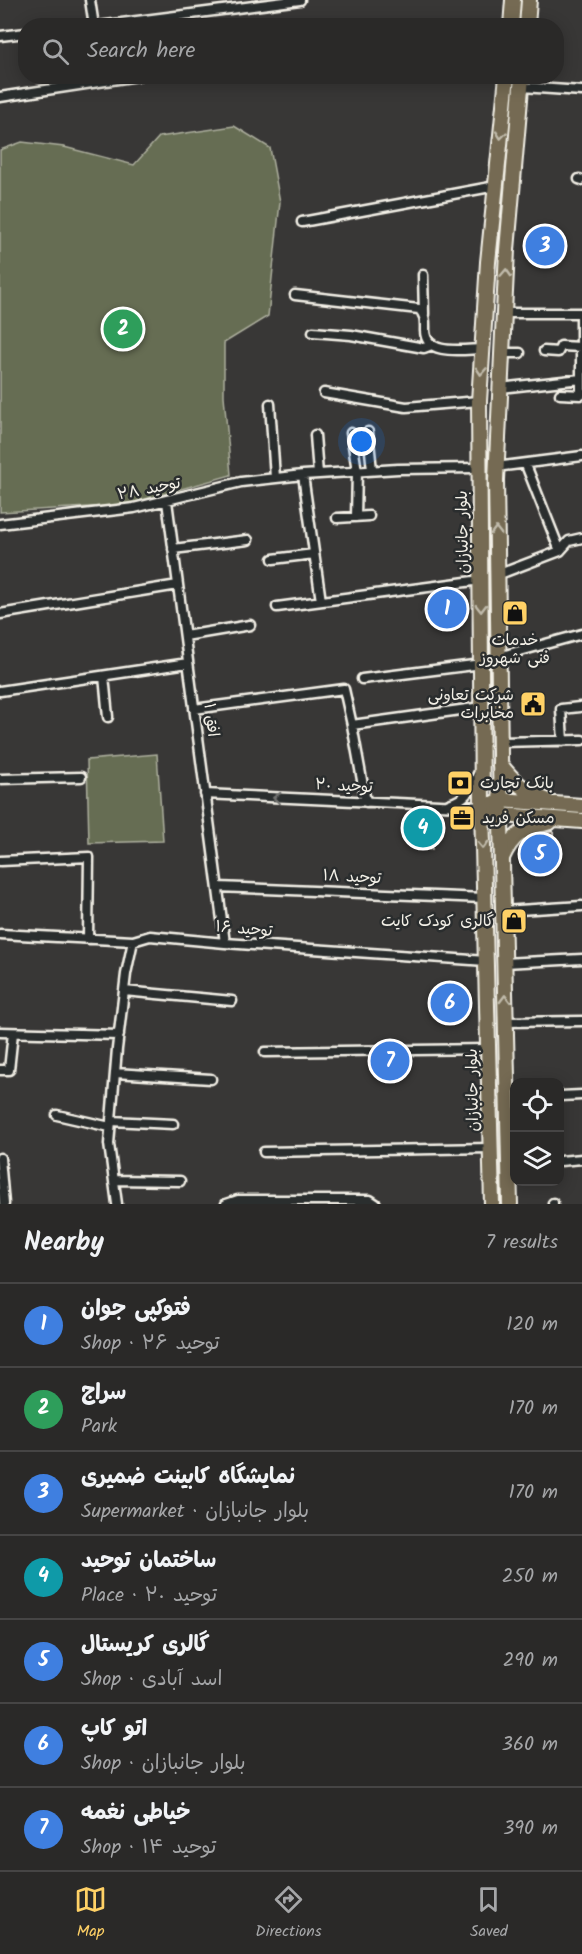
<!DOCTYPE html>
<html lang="en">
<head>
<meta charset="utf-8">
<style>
  :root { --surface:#2a2928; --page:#363534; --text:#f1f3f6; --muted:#a5a6a8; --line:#464545; --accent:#ffd166 }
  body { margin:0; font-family:Kalam,"Playpen Sans Arabic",sans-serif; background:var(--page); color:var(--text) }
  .controls { position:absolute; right:18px; bottom:18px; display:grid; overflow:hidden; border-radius:12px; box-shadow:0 3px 15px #0003 }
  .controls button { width:54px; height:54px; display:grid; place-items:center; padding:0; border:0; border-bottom:2px solid var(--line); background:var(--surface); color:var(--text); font:30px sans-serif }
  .you { position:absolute; left:362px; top:442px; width:21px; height:21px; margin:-15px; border:4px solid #fff; border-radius:50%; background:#1a73e8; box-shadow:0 0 0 9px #1a73e833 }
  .badge { display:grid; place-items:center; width:39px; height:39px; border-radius:50%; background:var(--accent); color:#fff; font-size:20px; font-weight:700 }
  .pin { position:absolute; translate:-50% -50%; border:3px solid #fff; box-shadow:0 2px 6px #0006 }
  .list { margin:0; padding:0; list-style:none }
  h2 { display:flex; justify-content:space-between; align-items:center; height:78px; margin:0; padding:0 24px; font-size:26px }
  h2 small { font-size:20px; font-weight:400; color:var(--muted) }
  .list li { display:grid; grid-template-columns:39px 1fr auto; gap:18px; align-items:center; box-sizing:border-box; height:84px; padding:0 24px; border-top:2px solid var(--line) }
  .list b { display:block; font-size:22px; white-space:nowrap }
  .list p { margin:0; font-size:20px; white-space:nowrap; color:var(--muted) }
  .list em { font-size:20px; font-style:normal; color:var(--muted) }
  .icon { flex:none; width:33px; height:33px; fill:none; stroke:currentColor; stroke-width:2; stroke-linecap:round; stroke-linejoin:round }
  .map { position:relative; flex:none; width:582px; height:1204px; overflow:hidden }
  .search { position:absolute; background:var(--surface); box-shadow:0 3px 15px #0003; left:18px; right:18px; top:18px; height:66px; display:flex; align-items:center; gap:15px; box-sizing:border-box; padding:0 21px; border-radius:24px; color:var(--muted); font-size:22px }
  .sheet { height:666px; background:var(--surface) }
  nav { display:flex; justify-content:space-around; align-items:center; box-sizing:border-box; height:84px; border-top:2px solid var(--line); background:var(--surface); font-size:16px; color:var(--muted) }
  nav a { display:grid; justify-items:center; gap:3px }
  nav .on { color:var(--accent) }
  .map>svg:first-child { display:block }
  .green { fill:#666d53; stroke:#adaf9e; stroke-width:1.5 }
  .building { fill:#6f6055; stroke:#f4f1e8; stroke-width:1.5 }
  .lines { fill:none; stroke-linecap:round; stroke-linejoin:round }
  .minor-casing { stroke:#f4f1e8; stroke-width:13 }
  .primary-casing { stroke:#f4f1e8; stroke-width:18 }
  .trunk-casing { stroke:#f4f1e8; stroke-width:18 }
  .minor { stroke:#2a2d2e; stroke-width:8 }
  .primary { stroke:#746b52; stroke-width:14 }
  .trunk { stroke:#746b52; stroke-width:14 }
  .oneway { stroke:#c1bbac }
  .oneway2 { stroke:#71726f }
  .labels { text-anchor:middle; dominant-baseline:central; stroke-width:5; stroke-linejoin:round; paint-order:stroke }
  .street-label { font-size:16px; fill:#f4f1e8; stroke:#2a2d2e }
  .poi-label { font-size:16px; fill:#f4f1e8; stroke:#2a2d2e; text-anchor:end }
</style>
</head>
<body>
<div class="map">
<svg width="582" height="1204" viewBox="0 0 582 1204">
  <rect width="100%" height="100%" fill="#383736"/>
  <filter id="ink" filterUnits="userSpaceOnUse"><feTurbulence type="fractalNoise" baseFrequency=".0167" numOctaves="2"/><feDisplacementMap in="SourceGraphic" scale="12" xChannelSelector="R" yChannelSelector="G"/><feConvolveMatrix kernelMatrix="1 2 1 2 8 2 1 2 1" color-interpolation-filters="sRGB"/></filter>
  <g filter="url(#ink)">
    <path class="green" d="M234,126L270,148L280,202L268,316L224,343V396L231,475L124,505L0,512V150L22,142L64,147L134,165L159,137Z
      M157,754L163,841L89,843L87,760Z"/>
    <path class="building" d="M415,810L434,811L432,849L413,848Z
      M553,831L555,865L529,867L523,843L531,838Z"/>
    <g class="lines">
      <defs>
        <path id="minor" d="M90,0L94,26
          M98,26L300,0
          M0,36L26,33
          M522,87L582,91
          M0,97L138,76
          M579,179L582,180
          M302,222L496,186
          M423,275L424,314
          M295,295L419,309C426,316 425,322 425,331C426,357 465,349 483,349
          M504,313H582
          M313,332L351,335L424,348L432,345
          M544,351L558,352L561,346L581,347
          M502,353H520
          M500,388L581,379
          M324,393L406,407L479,401
          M560,394L581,395V313
          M270,404L275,478
          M368,432L372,470
          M351,433L357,471L356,517
          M315,435L318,474
          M526,465L560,551
          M496,467L582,456
          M303,475L321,601
          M167,501L225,943
          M337,518L369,516
          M0,524L134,508L241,482L303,475L398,469L478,468
          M173,549L248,540
          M273,559L314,554
          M497,575L560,551L569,541L582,538
          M277,607L481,580
          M0,614L178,585
          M185,636L250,625
          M498,657L582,634
          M104,676L108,717
          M362,679L482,664
          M0,691L188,663
          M194,709L344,689L352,725L482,707
          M352,725L366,802
          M563,741L561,709L580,707
          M500,742L582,740
          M0,779L81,777
          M205,794L482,807
          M449,804C466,799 472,789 478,774
          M0,861L89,857L88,939
          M218,887L484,898
          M503,911L582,906
          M0,934L133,941L150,936L225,943L486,961
          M504,963L582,959
          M124,991L232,1001
          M505,1022L582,1021
          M0,1032L119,1035
          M265,1052L488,1049
          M0,1070H9L13,1033
          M115,1073L211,1079
          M560,1096L582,1095
          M57,1115L110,1127
          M111,1121L173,1124
          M264,1152L491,1148
          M0,1158L4,1204
          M560,1161L582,1159
          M114,1180L180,1181
          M117,1204L109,1144L117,1049L126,974L133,941
          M226,1204L238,1200H370L376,1204
          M553,1204V1203"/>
        <path id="primary" d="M500,764C513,781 525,792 546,800
          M492,804L500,800L582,806
          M482,807L501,815L582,821
          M502,858C513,833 525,829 550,822"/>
        <path id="trunk" d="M511,26L513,0
          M527,26L529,0
          M492,1204L482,807L479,401L488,262L507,76
          M510,1204L501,822L496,480L507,250L522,76"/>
      </defs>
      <use href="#minor" class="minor-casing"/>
      <use href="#primary" class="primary-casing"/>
      <use href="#trunk" class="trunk-casing"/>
      <use href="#minor" class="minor"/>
      <use href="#primary" class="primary"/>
      <use href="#trunk" class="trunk"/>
    </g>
    <defs><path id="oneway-chevron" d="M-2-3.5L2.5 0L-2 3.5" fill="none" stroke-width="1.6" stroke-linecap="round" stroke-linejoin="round" transform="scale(1.5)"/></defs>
    <g class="oneway">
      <use href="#oneway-chevron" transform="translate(501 135) rotate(96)"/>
      <use href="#oneway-chevron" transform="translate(506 273) rotate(-87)"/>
      <use href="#oneway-chevron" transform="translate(481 371) rotate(94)"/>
      <use href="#oneway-chevron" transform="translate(496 531) rotate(-91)"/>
      <use href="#oneway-chevron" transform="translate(481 608) rotate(89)"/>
      <use href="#oneway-chevron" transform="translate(483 845) rotate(88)"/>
      <use href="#oneway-chevron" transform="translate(505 999) rotate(-91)"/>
    </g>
    <use class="oneway2" href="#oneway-chevron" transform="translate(277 798) rotate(-177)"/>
  </g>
  <defs>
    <symbol id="shop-square" viewBox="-11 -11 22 22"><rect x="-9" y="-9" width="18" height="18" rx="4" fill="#ffd166" stroke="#2a2d2e"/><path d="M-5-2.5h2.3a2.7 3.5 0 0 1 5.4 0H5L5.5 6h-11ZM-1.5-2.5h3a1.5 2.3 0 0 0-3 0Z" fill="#111"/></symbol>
    <symbol id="civic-square" viewBox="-11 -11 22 22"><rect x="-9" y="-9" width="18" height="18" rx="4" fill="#ffd166" stroke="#2a2d2e"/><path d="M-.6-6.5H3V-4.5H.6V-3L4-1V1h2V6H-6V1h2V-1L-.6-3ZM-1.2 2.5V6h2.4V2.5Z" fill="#111"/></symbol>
    <symbol id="bank-square" viewBox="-11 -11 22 22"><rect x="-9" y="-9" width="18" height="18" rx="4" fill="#ffd166" stroke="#2a2d2e"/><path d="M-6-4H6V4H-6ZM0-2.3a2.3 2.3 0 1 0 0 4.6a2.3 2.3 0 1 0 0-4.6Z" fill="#111"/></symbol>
    <symbol id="office-square" viewBox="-11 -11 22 22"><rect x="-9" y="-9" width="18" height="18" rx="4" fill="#ffd166" stroke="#2a2d2e"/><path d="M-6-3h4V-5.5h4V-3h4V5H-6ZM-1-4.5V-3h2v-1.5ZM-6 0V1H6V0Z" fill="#111"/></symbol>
  </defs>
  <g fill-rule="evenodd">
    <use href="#shop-square" x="500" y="598" width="30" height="30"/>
    <use href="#civic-square" x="518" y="689" width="30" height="30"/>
    <use href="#bank-square" x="445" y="768" width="30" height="30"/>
    <use href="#office-square" x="447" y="803" width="30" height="30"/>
    <use href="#shop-square" x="499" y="906" width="30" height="30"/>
  </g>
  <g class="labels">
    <g class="street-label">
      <text transform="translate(149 489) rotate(-11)">توحید ۲۸</text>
      <text transform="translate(463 532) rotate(-91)">بلوار جانبازان</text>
      <text transform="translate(211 720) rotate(83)">افق ۱</text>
      <text transform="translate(344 786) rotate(3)">توحید ۲۰</text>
      <text transform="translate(352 877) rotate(3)">توحید ۱۸</text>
      <text transform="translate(244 929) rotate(5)">توحید ۱۶</text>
      <text transform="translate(473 1090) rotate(-91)">بلوار جانبازان</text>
    </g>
    <g class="poi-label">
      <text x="515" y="640" text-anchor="middle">خدمات<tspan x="515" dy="18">فنی شهروز</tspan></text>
      <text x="514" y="695">شرکت تعاونی<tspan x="514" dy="18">مخابرات</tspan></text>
      <text x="480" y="783" text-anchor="start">بانک تجارت</text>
      <text x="482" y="818" text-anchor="start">مسکن فرید</text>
      <text x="494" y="921">گالری کودک کایت</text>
    </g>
  </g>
</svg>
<div class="controls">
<button><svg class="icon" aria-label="locate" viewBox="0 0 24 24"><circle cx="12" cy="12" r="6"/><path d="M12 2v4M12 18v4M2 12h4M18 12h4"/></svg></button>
<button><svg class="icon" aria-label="layers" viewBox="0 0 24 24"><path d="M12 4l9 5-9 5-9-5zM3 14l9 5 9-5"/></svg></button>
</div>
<div class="you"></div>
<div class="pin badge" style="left:447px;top:609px;background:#3f7fe0">1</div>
<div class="pin badge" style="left:123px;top:329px;background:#2e9e5b">2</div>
<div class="pin badge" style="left:545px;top:246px;background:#3f7fe0">3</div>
<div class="pin badge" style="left:423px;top:828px;background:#0f9aa8">4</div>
<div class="pin badge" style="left:540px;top:854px;background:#3f7fe0">5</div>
<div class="pin badge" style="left:450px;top:1003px;background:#3f7fe0">6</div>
<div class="pin badge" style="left:390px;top:1061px;background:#3f7fe0">7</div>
<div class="search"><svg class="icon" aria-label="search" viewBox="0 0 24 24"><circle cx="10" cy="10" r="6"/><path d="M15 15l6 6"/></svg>Search here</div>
</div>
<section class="sheet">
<h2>Nearby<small>7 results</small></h2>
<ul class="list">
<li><span class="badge" style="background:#3f7fe0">1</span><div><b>فتوکپی جوان</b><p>Shop · توحید ۲۶</p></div><em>120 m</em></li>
<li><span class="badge" style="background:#2e9e5b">2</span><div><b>سراج</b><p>Park</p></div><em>170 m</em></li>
<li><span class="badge" style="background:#3f7fe0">3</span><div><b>نمایشگاه کابینت ضمیری</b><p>Supermarket · بلوار جانبازان</p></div><em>170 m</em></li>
<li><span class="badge" style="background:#0f9aa8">4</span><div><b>ساختمان توحید</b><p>Place · توحید ۲۰</p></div><em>250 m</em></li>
<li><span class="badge" style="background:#3f7fe0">5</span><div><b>گالری کریستال</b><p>Shop · اسد آبادی</p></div><em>290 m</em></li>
<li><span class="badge" style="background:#3f7fe0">6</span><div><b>اتو کاپ</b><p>Shop · بلوار جانبازان</p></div><em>360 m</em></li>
<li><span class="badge" style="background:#3f7fe0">7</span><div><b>خیاطی نغمه</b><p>Shop · توحید ۱۴</p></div><em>390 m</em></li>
</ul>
</section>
<nav>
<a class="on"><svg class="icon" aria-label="map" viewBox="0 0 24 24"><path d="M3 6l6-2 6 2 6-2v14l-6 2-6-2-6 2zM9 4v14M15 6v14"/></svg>Map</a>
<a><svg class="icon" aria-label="directions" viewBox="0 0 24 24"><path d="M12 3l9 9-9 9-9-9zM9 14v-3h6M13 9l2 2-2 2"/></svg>Directions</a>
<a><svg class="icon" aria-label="saved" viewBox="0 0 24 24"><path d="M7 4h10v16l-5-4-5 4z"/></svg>Saved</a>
</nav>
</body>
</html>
